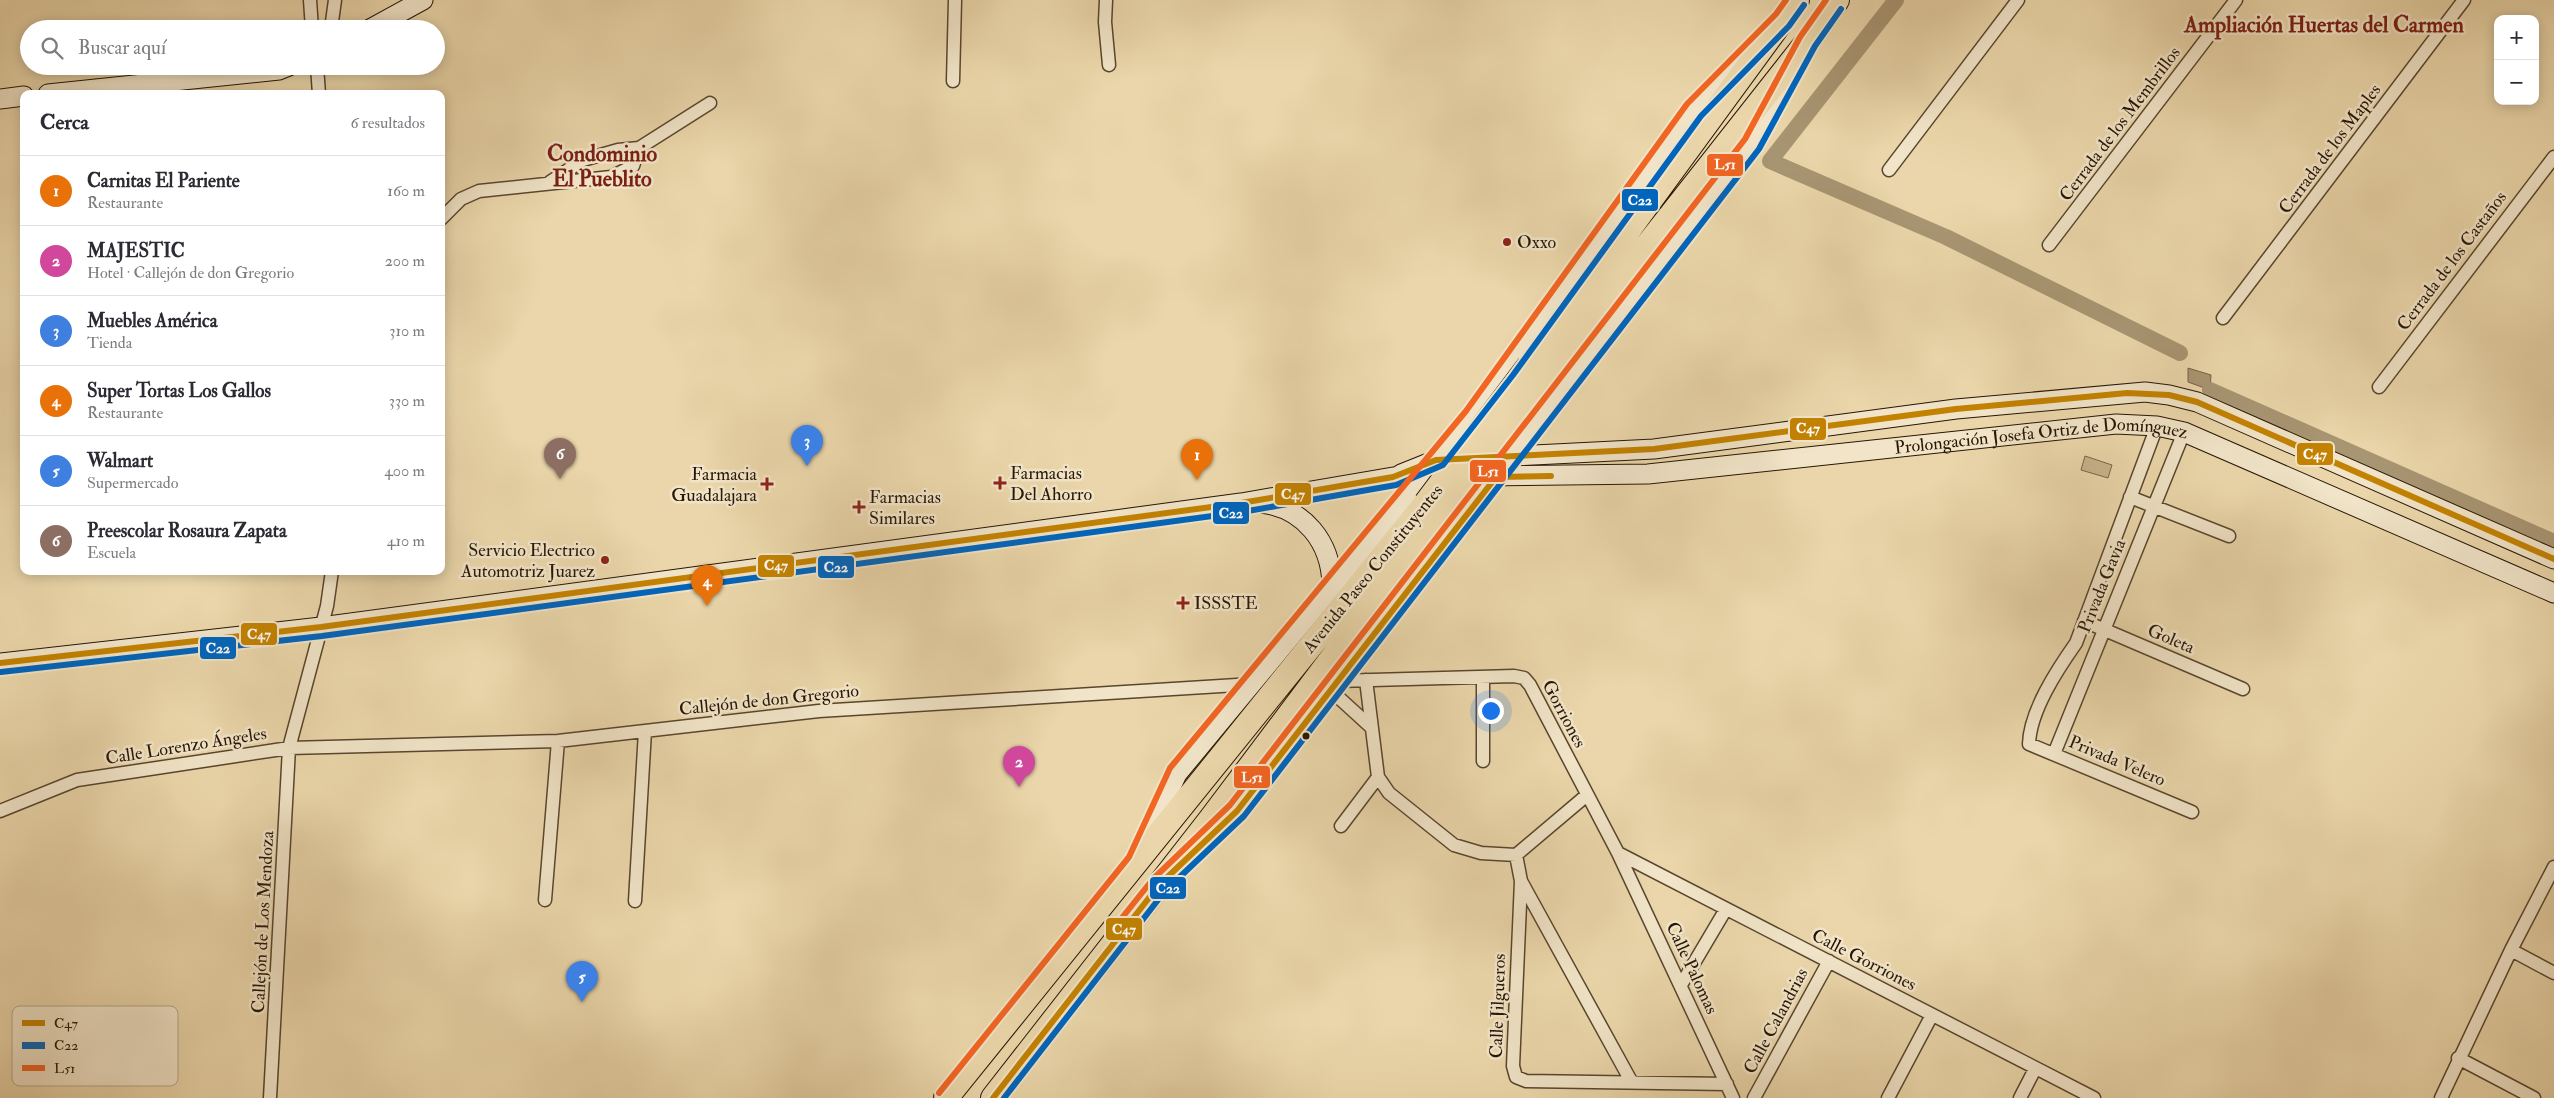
<!DOCTYPE html>
<html lang="es">
<head>
<meta charset="utf-8">
<style>
  :root { --surface:#fff; --page:#f7f7f7; --text:#2b2b33; --muted:#7c7c81; --line:#e1e1e2; --accent:#8f2418 }
  body { margin:0; font-family:"IM FELL Double Pica",serif; background:var(--page); color:var(--text) }
  .controls { position:absolute; right:15px; top:15px; display:grid; overflow:hidden; border-radius:10px; box-shadow:0 2px 12px #0003 }
  .controls button { width:45px; height:45px; display:grid; place-items:center; padding:0; border:0; border-bottom:1px solid var(--line); background:var(--surface); color:var(--text); font:25px sans-serif }
  .you { position:absolute; left:1490px; top:710px; width:18px; height:18px; margin:-12px; border:4px solid #fff; border-radius:50%; background:#1a73e8; box-shadow:0 0 0 8px #1a73e833 }
  .badge { display:grid; place-items:center; width:32px; height:32px; border-radius:50%; background:var(--accent); color:#fff; font-size:16px; font-weight:700 }
  .pin { position:absolute; translate:-50% -41px; filter:drop-shadow(0 1px 2px #0008) }
  .pin::after { content:''; position:absolute; top:26px; width:18px; height:15px; background:inherit; clip-path:polygon(0 0,100% 0,50% 100%) }
  .list { margin:0; padding:0; list-style:none }
  h2 { display:flex; justify-content:space-between; align-items:center; height:65px; margin:0; padding:0 20px; font-size:21px }
  h2 small { font-size:16px; font-weight:400; color:var(--muted) }
  .list li { display:grid; grid-template-columns:32px 1fr auto; gap:15px; align-items:center; box-sizing:border-box; height:70px; padding:0 20px; border-top:1px solid var(--line) }
  .list b { display:block; font-size:19px; white-space:nowrap }
  .list p { margin:0; font-size:16px; white-space:nowrap; color:var(--muted) }
  .list em { font-size:16px; font-style:normal; color:var(--muted) }
  .icon { flex:none; width:28px; height:28px; fill:none; stroke:currentColor; stroke-width:2; stroke-linecap:round; stroke-linejoin:round }
  .map { position:relative; flex:none; width:2554px; height:1098px; overflow:hidden }
  .search { position:absolute; background:var(--surface); box-shadow:0 2px 12px #0003; left:20px; top:20px; width:425px; height:55px; display:flex; align-items:center; gap:12px; box-sizing:border-box; padding:0 18px; border-radius:28px; color:var(--muted); font-size:19px }
  .panel { position:absolute; background:var(--surface); box-shadow:0 2px 12px #0003; left:20px; top:90px; width:425px; height:485px; border-radius:10px }
  .map>svg:first-child { display:block }
  .green { fill:#c9b58e; stroke:#786649 }
  .water { fill:#a89572; stroke:#746246 }
  .lines { fill:none; stroke-linecap:round; stroke-linejoin:round }
  .canal { stroke:#a89572; stroke-width:16 }
  .street-casing { stroke:#58462e; stroke-width:15 }
  .secondary-casing { stroke:#271604; stroke-width:21 }
  .highway-casing { stroke:#271604; stroke-width:26 }
  .street { stroke:#f1e4c8; stroke-width:12 }
  .secondary { stroke:#f1e4c8; stroke-width:19 }
  .highway { stroke:#ead6aa; stroke-width:24 }
  .highway-bridge-casing { stroke:#271604; stroke-width:26; stroke-linecap:butt }
  .highway-bridge { stroke:#ead6aa; stroke-width:24 }
  .bus-1-casing { stroke:#f1e4c8; stroke-width:10 }
  .bus-2-casing { stroke:#f1e4c8; stroke-width:10 }
  .bus-3-casing { stroke:#f1e4c8; stroke-width:10 }
  .bus-1 { stroke:#c38201; stroke-width:6 }
  .bus-2 { stroke:#0065bd; stroke-width:6 }
  .bus-3 { stroke:#f26522; stroke-width:6 }
  .poi-dot { fill:#8f2418; stroke:#f1e4c8; stroke-width:2 }
  .bus-dot { fill:#271604; stroke:#f1e4c8; stroke-width:2 }
  .labels { text-anchor:middle; dominant-baseline:central; stroke-width:5; stroke-linejoin:round; paint-order:stroke }
  .street-label { font-size:18px; fill:#271604; stroke:#f1e4c8 }
  .poi-label { font-size:18px; fill:#271604; stroke:#f1e4c8; text-anchor:start }
  .district-label { font-size:22px; font-weight:bold; fill:#7a1f14; stroke:#f1e4c8 }
  .key { fill:#f1e4c8; stroke:#b4a68d; stroke-width:1 }
  .key-label { font-size:14px; fill:#271604 }
  .line-badge { stroke:#f1e4c8; stroke-width:2 }
  .badge-label { font-size:14px; text-anchor:middle; font-weight:bold; fill:#fff }
</style>
</head>
<body>
<div class="map">
<svg width="2554" height="1098" viewBox="0 0 2554 1098">
  <rect width="100%" height="100%" fill="#ead6aa"/>
  <filter id="stains"><feTurbulence type="fractalNoise" baseFrequency=".004" numOctaves="4"/><feColorMatrix values="0 0 0 0 .2 0 0 0 0 .09 0 0 0 0 .02 0 0 0 .5 -.17"/></filter>
  <radialGradient id="worn" r=".72"><stop offset=".6" stop-color="#630" stop-opacity="0"/><stop offset="1" stop-color="#630" stop-opacity=".3"/></radialGradient>
  <path class="green" d="M2085,456L2112,465L2108,478L2081,470Z"/>
  <path class="water" d="M2188,368L2211,375L2210,390L2188,382Z"/>
  <g class="lines">
    <path class="canal" d="M1896,0L1770,161L1946,237L2180,353
      M2210,390L2554,542"/>
    <defs>
      <path id="street" d="M310,0L312,29
        M1106,0L1105,22L1109,65
        M331,29L335,0
        M317,66L319,94
        M953,81L955,0
        M1889,170L2018,0
        M550,182L583,160L618,150L639,148L710,103
        M441,219L461,199L479,191L611,177L633,166L639,148
        M2049,245L2236,0
        M2223,318L2464,0
        M2379,387L2554,157
        M2157,426L2076,643C2057,670 2030,711 2029,744L2192,812
        M2130,497L2229,536
        M2084,621L2243,689
        M1483,677V761
        M1366,680L1378,777L1389,793L1454,845L1481,853L1516,855L1587,795
        M1337,681L1514,676L1524,678L1530,685L1618,853L1733,1098
        M1329,691L1337,696L1372,728
        M2054,754L2184,432
        M0,811L77,780L289,748L558,741L819,711L1253,684
        M1341,826L1378,777
        M1618,853L2094,1098
        M1516,855L1521,881L1631,1081
        M1521,881L1513,1066L1516,1077L1526,1081L1727,1084
        M545,900L558,741
        M635,901L645,731
        M2511,950L2554,973
        M1681,985L1726,909
        M2458,1058L2534,1098
        M270,1098L289,748L327,606L332,571
        M1754,1098L1829,961
        M1888,1098L1932,1015
        M2020,1098L2035,1069
        M2441,1098L2511,950L2554,867"/>
      <g id="secondary">
        <path d="M370,29L423,0"/>
        <path d="M48,94L279,70L289,66"/>
        <path d="M0,99L24,96"/>
        <path d="M1401,474L1436,460L1654,449L1956,409L2145,392L2169,395L2197,402L2554,559"/>
        <path d="M1261,503C1304,508 1331,542 1332,585"/>
        <path id="s1" d="M0,663L321,627L1241,503L1393,477L1648,474L2116,424L2157,426L2184,432L2554,593"/>
        <path d="M1146,840L1177,774L1473,416L1694,110L1743,60"/>
        <path d="M1200,846L1237,811L1752,144L1786,81"/>
      </g>
      <path id="highway" d="M1529,366L1797,0
        M1545,375L1808,41L1837,0
        M946,1098L1426,503
        M993,1098L1210,820L1442,512"/>
    </defs>
    <use href="#street" class="street-casing"/>
    <use href="#secondary" class="secondary-casing"/>
    <use href="#highway" class="highway-casing"/>
    <use href="#street" class="street"/>
    <use href="#secondary" class="secondary"/>
    <use href="#highway" class="highway"/>
    <defs>
      <path id="highway-bridge" d="M1426,503L1529,366
        M1442,512L1545,375"/>
    </defs>
    <use href="#highway-bridge" class="highway-bridge-casing"/>
    <use href="#highway-bridge" class="highway-bridge"/>
    <defs>
      <path id="bus-1" d="M0,663L321,627L1241,503L1393,477L1436,460L1654,449L1956,409L2127,393L2169,395L2197,402L2554,559
        M993,1098L1159,885L1237,811L1496,477L1551,476"/>
      <path id="bus-2" d="M1,672L322,636L1242,512L1396,485L1443,465L1513,375L1701,116L1789,26L1804,5
        M1004,1098L1165,891L1244,816L1759,149L1815,46L1841,9"/>
      <path id="bus-3" d="M1121,919L1153,879L1230,805L1745,139L1800,37L1826,0
        M939,1093L1129,857L1170,768L1466,411L1687,104L1776,14L1786,0"/>
    </defs>
    <use href="#bus-1" class="bus-1-casing"/>
    <use href="#bus-2" class="bus-2-casing"/>
    <use href="#bus-3" class="bus-3-casing"/>
    <use href="#bus-1" class="bus-1"/>
    <use href="#bus-2" class="bus-2"/>
    <use href="#bus-3" class="bus-3"/>
  </g>
  <g class="poi-dot">
    <circle cx="1507" cy="242" r="5"/>
    <path d="M997.5 475.5h5v5h5v5h-5v5h-5v-5h-5v-5h5z"/>
    <path d="M764.5 476.5h5v5h5v5h-5v5h-5v-5h-5v-5h5z"/>
    <path d="M856.5 499.5h5v5h5v5h-5v5h-5v-5h-5v-5h5z"/>
    <circle cx="605" cy="560" r="5"/>
    <path d="M1180.5 595.5h5v5h5v5h-5v5h-5v-5h-5v-5h5z"/>
  </g>
  <circle class="bus-dot" cx="1306" cy="736" r="4.5"/>
  <g class="labels">
    <g class="street-label">
      <text transform="translate(2120 124) rotate(-53)">Cerrada de los Membrillos</text>
      <text transform="translate(2330 149) rotate(-53)">Cerrada de los Maples</text>
      <text transform="translate(2452 261) rotate(-53)">Cerrada de los Castaños</text>
      <text stroke="none"><textPath href="#s1" startOffset="2056">Prolongación Josefa Ortiz de Domínguez</textPath></text>
      <text transform="translate(1373 569) rotate(-51)">Avenida Paseo Constituyentes</text>
      <text transform="translate(2102 586) rotate(-68)">Privada Gavia</text>
      <text transform="translate(2171 639) rotate(23)">Goleta</text>
      <text transform="translate(769 700) rotate(-6)">Callejón de don Gregorio</text>
      <text transform="translate(1564 714) rotate(62)">Gorriones</text>
      <text transform="translate(186 746) rotate(-9)">Calle Lorenzo Ángeles</text>
      <text transform="translate(2117 761) rotate(23)">Privada Velero</text>
      <text transform="translate(263 922) rotate(-87)">Callejón de Los Mendoza</text>
      <text transform="translate(1864 960) rotate(27)">Calle Gorriones</text>
      <text transform="translate(1692 968) rotate(65)">Calle Palomas</text>
      <text transform="translate(1498 1006) rotate(-88)">Calle Jilgueros</text>
      <text transform="translate(1776 1021) rotate(-62)">Calle Calandrias</text>
    </g>
    <g class="poi-label">
      <text x="1517" y="242">Oxxo</text>
      <text x="1010" y="473">Farmacias<tspan x="1010" dy="21">Del Ahorro</tspan></text>
      <text x="757" y="474" text-anchor="end">Farmacia<tspan x="757" dy="21">Guadalajara</tspan></text>
      <text x="869" y="497">Farmacias<tspan x="869" dy="21">Similares</tspan></text>
      <text x="595" y="550" text-anchor="end">Servicio Electrico<tspan x="595" dy="21">Automotriz Juarez</tspan></text>
      <text x="1194" y="603">ISSSTE</text>
    </g>
    <g class="district-label">
      <text x="2324" y="25">Ampliación Huertas del Carmen</text>
      <text x="602" y="154">Condominio<tspan x="602" dy="25">El Pueblito</tspan></text>
    </g>
  </g>
  <rect x="12" y="1006" width="166" height="80" rx="8" class="key"/>
  <rect x="22" y="1020" width="23" height="6" fill="#c38201"/>
  <rect x="22" y="1042" width="23" height="7" fill="#0065bd"/>
  <rect x="22" y="1065" width="23" height="6" fill="#f26522"/>
  <g class="key-label">
    <text x="54" y="1028">C47</text>
    <text x="54" y="1050">C22</text>
    <text x="54" y="1073">L51</text>
  </g>
  <g class="line-badge">
    <rect x="1706" y="153" width="38" height="24" rx="5" fill="#f26522"/>
    <rect x="1621" y="188" width="38" height="24" rx="5" fill="#0065bd"/>
    <rect x="1789" y="417" width="38" height="24" rx="5" fill="#c38201"/>
    <rect x="2296" y="442" width="38" height="24" rx="5" fill="#c38201"/>
    <rect x="1469" y="459" width="38" height="24" rx="5" fill="#f26522"/>
    <rect x="1274" y="482" width="38" height="24" rx="5" fill="#c38201"/>
    <rect x="1212" y="501" width="38" height="24" rx="5" fill="#0065bd"/>
    <rect x="757" y="554" width="38" height="24" rx="5" fill="#c38201"/>
    <rect x="817" y="555" width="38" height="24" rx="5" fill="#0065bd"/>
    <rect x="240" y="622" width="38" height="24" rx="5" fill="#c38201"/>
    <rect x="199" y="636" width="38" height="24" rx="5" fill="#0065bd"/>
    <rect x="1233" y="765" width="38" height="24" rx="5" fill="#f26522"/>
    <rect x="1149" y="876" width="38" height="24" rx="5" fill="#0065bd"/>
    <rect x="1105" y="917" width="38" height="24" rx="5" fill="#c38201"/>
  </g>
  <g class="badge-label">
    <text x="1725" y="169">L51</text>
    <text x="1640" y="205">C22</text>
    <text x="1808" y="433">C47</text>
    <text x="2315" y="459">C47</text>
    <text x="1488" y="476">L51</text>
    <text x="1293" y="499">C47</text>
    <text x="1231" y="518">C22</text>
    <text x="776" y="570">C47</text>
    <text x="836" y="572">C22</text>
    <text x="259" y="639">C47</text>
    <text x="218" y="653">C22</text>
    <text x="1252" y="782">L51</text>
    <text x="1168" y="893">C22</text>
    <text x="1124" y="934">C47</text>
  </g>
  <rect width="100%" height="100%" filter="url(#stains)"/>
  <rect width="100%" height="100%" fill="url(#worn)"/>
</svg>
<div class="controls">
<button>+</button>
<button>−</button>
</div>
<div class="you"></div>
<div class="pin badge" style="left:1197px;top:480px;background:#e8710a">1</div>
<div class="pin badge" style="left:1019px;top:787px;background:#d1479c">2</div>
<div class="pin badge" style="left:807px;top:466px;background:#3f7fe0">3</div>
<div class="pin badge" style="left:707px;top:606px;background:#e8710a">4</div>
<div class="pin badge" style="left:582px;top:1002px;background:#3f7fe0">5</div>
<div class="pin badge" style="left:560px;top:479px;background:#8d6e63">6</div>
<div class="search"><svg class="icon" aria-label="search" viewBox="0 0 24 24"><circle cx="10" cy="10" r="6"/><path d="M15 15l6 6"/></svg>Buscar aquí</div>
<section class="panel">
<h2>Cerca<small>6 resultados</small></h2>
<ul class="list">
<li><span class="badge" style="background:#e8710a">1</span><div><b>Carnitas El Pariente</b><p>Restaurante</p></div><em>160 m</em></li>
<li><span class="badge" style="background:#d1479c">2</span><div><b>MAJESTIC</b><p>Hotel · Callejón de don Gregorio</p></div><em>200 m</em></li>
<li><span class="badge" style="background:#3f7fe0">3</span><div><b>Muebles América</b><p>Tienda</p></div><em>310 m</em></li>
<li><span class="badge" style="background:#e8710a">4</span><div><b>Super Tortas Los Gallos</b><p>Restaurante</p></div><em>330 m</em></li>
<li><span class="badge" style="background:#3f7fe0">5</span><div><b>Walmart</b><p>Supermercado</p></div><em>400 m</em></li>
<li><span class="badge" style="background:#8d6e63">6</span><div><b>Preescolar Rosaura Zapata</b><p>Escuela</p></div><em>410 m</em></li>
</ul>
</section>
</div>
</body>
</html>
